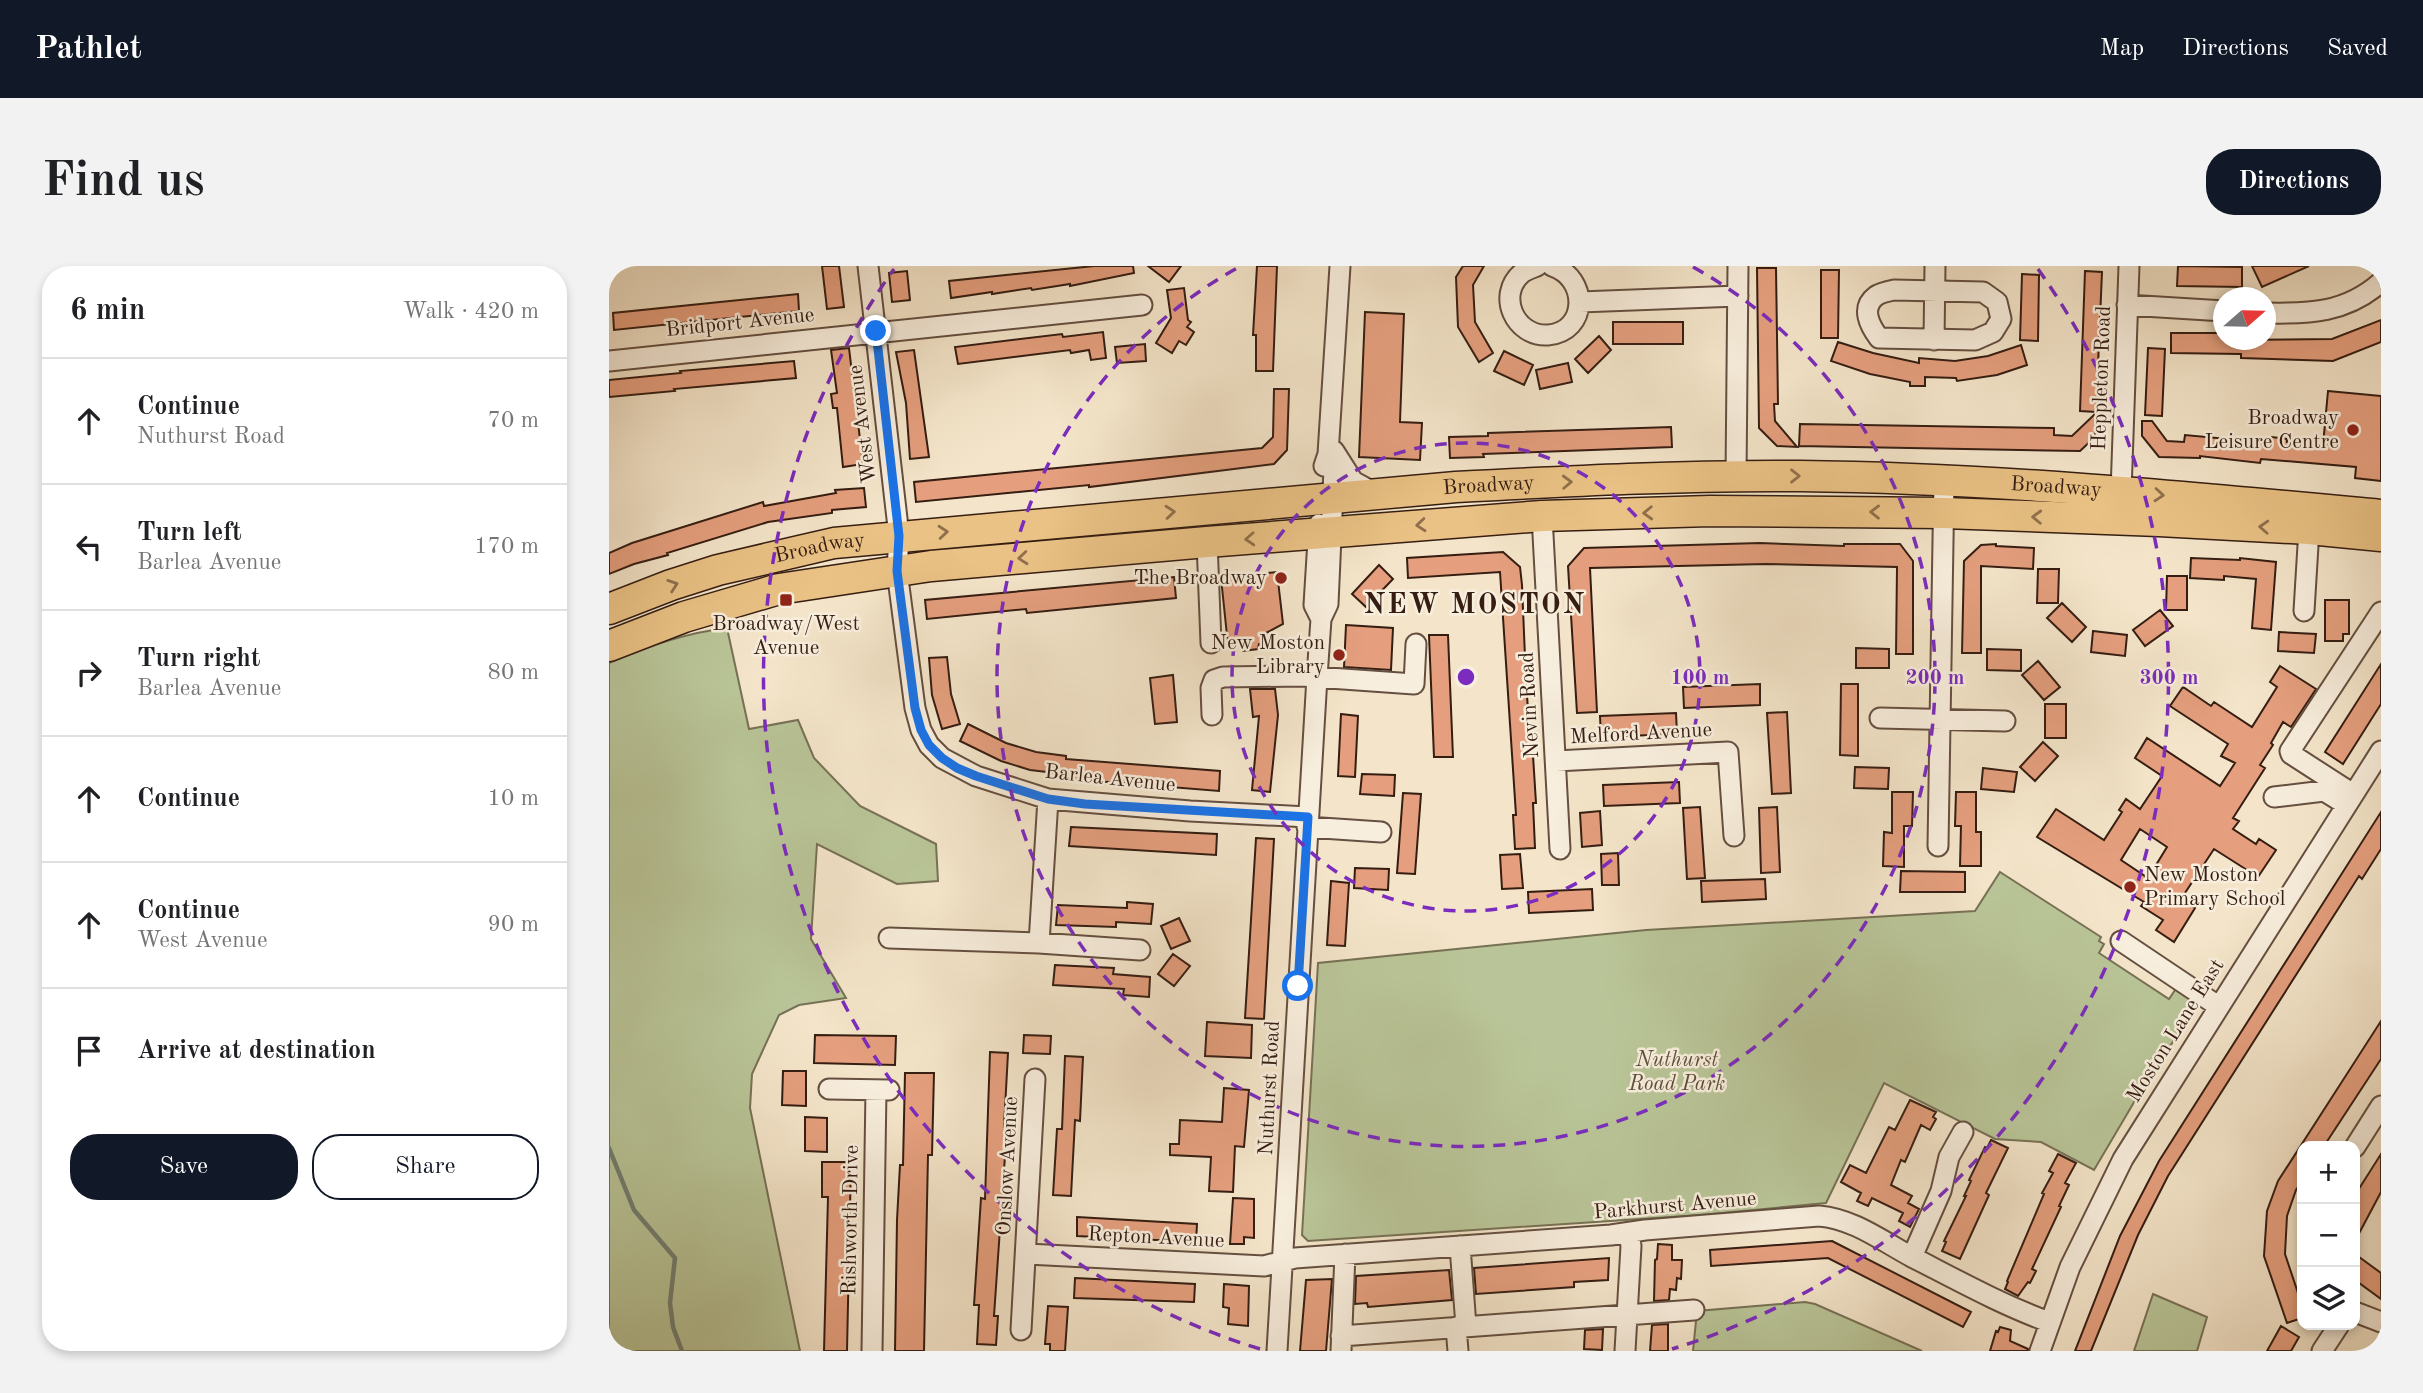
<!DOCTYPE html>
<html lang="en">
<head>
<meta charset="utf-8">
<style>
  :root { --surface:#fff; --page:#f2f2f2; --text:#202124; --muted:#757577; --line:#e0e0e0; --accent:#111827 }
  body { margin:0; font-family:"Old Standard TT",serif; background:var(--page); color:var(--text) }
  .controls { position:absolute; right:21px; bottom:21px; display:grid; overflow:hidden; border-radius:14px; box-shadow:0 4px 10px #0003 }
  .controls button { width:63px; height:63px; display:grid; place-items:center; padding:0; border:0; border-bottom:2px solid var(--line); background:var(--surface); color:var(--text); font:35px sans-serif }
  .compass { position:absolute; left:1604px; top:21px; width:63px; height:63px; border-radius:50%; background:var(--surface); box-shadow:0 4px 10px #0003; rotate:70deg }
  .stop { position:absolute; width:21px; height:21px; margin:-16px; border:5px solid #1a73e8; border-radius:50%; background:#fff }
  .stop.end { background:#1a73e8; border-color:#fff; box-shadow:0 2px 7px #0008 }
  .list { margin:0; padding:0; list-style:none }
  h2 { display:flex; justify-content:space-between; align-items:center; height:91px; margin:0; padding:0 28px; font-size:30px }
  h2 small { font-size:23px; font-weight:400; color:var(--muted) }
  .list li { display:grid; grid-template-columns:46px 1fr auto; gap:21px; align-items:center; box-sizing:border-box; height:126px; padding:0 28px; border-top:2px solid var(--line) }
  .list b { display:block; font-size:26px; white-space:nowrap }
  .list p { margin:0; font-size:23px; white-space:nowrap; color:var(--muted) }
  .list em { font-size:23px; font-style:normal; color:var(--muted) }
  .actions { display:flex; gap:14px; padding:21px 28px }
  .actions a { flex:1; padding:16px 0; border:2px solid var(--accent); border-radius:28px; text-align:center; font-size:24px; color:var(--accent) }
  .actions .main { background:var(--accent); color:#fff }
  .icon { flex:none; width:38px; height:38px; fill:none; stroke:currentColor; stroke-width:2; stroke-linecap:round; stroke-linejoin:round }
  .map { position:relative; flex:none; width:1772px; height:1085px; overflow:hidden; border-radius:28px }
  header { display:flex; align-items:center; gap:42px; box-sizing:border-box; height:98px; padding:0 35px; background:var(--accent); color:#fff }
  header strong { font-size:33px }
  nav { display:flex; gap:38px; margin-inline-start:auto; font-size:24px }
  .intro { display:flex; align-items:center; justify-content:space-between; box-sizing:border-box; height:168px; padding:0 42px }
  h1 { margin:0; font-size:49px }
  .button { padding:18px 32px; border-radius:28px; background:var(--accent); color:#fff; font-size:24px; font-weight:700 }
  main { display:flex; gap:42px; padding:0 42px }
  aside { flex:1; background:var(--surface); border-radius:28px; box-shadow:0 4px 10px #0003 }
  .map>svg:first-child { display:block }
  .green { fill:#b9c598; stroke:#777155; stroke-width:2 }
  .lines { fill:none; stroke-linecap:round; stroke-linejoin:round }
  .stream { stroke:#737f71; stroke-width:4.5 }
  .building { fill:#e59f7e; stroke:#351d12; stroke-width:2; fill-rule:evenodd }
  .minor-casing { stroke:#654f40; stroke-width:23 }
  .highway-casing { stroke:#351d12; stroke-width:33 }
  .minor { stroke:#f8eedd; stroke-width:19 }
  .highway { stroke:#eac285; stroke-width:30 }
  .oneway { stroke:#90704c }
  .route { stroke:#1a73e8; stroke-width:9 }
  .ring { fill:none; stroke:#7b2cbf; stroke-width:3.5; stroke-dasharray:12 9 }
  .poi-dot { fill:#8f2418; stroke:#f8eedd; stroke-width:2.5 }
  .labels { text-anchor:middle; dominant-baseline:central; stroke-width:5; stroke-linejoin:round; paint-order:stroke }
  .street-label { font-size:21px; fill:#351d12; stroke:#f8eedd }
  .poi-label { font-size:21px; fill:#351d12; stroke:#f8eedd; text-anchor:end }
  .park-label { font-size:21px; font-style:italic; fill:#5d4f3a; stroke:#f8eedd }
  .district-label { font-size:28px; font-weight:bold; letter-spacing:2px; fill:#351d12; stroke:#f8eedd }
  .centre { fill:#7b2cbf; stroke:#f8eedd; stroke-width:3.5 }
  .ring-label { font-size:21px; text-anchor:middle; font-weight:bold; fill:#7b2cbf; stroke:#f8eedd; stroke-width:5; stroke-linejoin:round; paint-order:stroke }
</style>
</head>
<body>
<header>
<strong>Pathlet</strong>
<nav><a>Map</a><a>Directions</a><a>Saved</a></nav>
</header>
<div class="intro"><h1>Find us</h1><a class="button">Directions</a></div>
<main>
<aside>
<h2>6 min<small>Walk · 420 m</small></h2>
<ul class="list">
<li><svg class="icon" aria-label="ahead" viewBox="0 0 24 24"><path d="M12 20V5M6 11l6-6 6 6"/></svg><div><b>Continue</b><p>Nuthurst Road</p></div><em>70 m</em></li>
<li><svg class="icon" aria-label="left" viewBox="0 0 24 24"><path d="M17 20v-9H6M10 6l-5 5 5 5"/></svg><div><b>Turn left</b><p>Barlea Avenue</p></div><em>170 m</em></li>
<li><svg class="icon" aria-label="right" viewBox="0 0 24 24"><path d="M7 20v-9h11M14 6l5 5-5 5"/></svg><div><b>Turn right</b><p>Barlea Avenue</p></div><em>80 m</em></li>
<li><svg class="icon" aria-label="ahead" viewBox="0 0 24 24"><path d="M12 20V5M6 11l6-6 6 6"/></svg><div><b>Continue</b></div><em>10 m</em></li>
<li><svg class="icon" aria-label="ahead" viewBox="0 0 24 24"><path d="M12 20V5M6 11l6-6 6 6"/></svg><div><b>Continue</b><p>West Avenue</p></div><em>90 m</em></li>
<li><svg class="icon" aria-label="arrive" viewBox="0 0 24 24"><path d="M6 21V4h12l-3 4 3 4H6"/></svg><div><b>Arrive at destination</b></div></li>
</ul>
<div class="actions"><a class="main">Save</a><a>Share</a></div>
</aside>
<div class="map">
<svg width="1772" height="1085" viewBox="0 0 1772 1085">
  <rect width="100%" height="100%" fill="#f4e5ca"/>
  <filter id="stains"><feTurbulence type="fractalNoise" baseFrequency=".00286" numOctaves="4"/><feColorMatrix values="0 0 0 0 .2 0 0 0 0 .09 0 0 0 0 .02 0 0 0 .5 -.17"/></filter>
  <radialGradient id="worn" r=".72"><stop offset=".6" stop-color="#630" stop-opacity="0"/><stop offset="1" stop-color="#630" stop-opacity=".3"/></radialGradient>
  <path class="green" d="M118,362L140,463L189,454L205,492L251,540L327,578L329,615L288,618L208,578L202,673L237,732L190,739L170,749L143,808L141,842L191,1085H0V397C38,380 76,367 118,362Z
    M1391,606L1492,671L1490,675L1495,678L1490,687L1560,733L1568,721L1591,735L1534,821L1485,904L1432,876L1386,873L1275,817L1217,937L1092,949L699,975L693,969L709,697L1037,664L1366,645Z
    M1544,1028L1598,1051L1588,1085H1525Z
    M1196,1036L1206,1038L1313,1085H1084L1088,1045Z"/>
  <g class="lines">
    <path class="stream" d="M0,882L25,944L66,992L61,1037L64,1061L73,1085"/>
  </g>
  <path class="building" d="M213,0H230L235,41L218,43Z
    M485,0H524L525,7L461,20V18L423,24L422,22L383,28V26L342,32L340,15Z
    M539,0H572L560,16Z
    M648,0H668L664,105H647V69H644Z
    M854,0H875L864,19L866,56L884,87L870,96L849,61L847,11Z
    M1569,0L1633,1V21L1568,20Z
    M1643,0H1700L1653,21Z
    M1148,2H1167L1169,138H1165L1166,155L1188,181L1168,180L1150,162Z
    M1212,4H1230L1229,72H1212Z
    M298,5L301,34L283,36L280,7Z
    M1476,5L1493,6L1487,146L1471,145Z
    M1413,8L1430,9L1429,75L1411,74Z
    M575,22L579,54L582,56L578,61L585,66L577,79L570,75L563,87L547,77L562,52L558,24Z
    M189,28L190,45L5,64L4,47Z
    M756,46L795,48L791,156L813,157L811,194L750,191Z
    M1772,54V76L1724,95L1632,92V88L1562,87V67H1614V74L1723,73Z
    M1004,56H1074V78H1004Z
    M494,66L497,92L482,94L480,84L462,87L461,84L349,98L346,81L453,68L454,71Z
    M990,70L1002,84L979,107L966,93Z
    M1229,76L1264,87L1310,97V92L1346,95L1379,90L1412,79L1418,99L1388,109L1348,115L1347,112L1316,111V120H1301V116L1261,108L1222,95Z
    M536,78L537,95L508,97L506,81Z
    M240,82L254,198L234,201L228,142H224L222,128L228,127L222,84Z
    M1539,82L1556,83L1553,150L1536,149Z
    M305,84L320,191L301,193L297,137L287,86Z
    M895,85L924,99L915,119L885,105Z
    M185,95L187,112L65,123L66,125L0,131V114L72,107L71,105Z
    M959,97L963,116L931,123L927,104Z
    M665,123H680L678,184L665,198L480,221V219L307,236L305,216L653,182L664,171Z
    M1719,125L1772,130V215L1746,212L1747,201L1652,193L1651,197L1591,190V192L1550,191L1533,170V155H1543L1558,175L1575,176L1576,169L1662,177L1663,171L1678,173V176L1714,179Z
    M1488,146L1486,171L1471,185L1190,180L1191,158L1445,162V169L1463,170Z
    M1062,161L1063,181L874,188L875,191L841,192L840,171L879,170V167Z
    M255,222L257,241L223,244V247L159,256L58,287L59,289L25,298L0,308V287L23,277L154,236L155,240L227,227L226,224Z
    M1151,277L1235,280V278H1291L1304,295V388H1287L1288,301L1157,298L981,302L988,446L968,447L959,300L975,282Z
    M1387,278V280L1425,282L1424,303L1372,300V387H1353L1355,295L1372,279Z
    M894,286L911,301L913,319L917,415L920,458H922L927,537H924L926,582L906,583L904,549H907L891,306L799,312L798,292Z
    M1582,292L1631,294V292L1667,296L1662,364L1643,362L1647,313L1615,310V314L1581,312Z
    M770,299L784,313L757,341L743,328Z
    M1429,303H1450L1449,337H1428Z
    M668,306L674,358L657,367L656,376L650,378L649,383L634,385L633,378L619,379L612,312Z
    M1558,310H1578V344H1557Z
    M565,311L567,332L418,347L417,343L318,353L316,334Z
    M1716,334H1740V368H1734V375H1716Z
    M1453,337L1477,361L1463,376L1438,352Z
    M1551,344L1564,360L1536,380L1524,364Z
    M737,359L784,362L782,404L735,401Z
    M1484,365L1518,369L1516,390L1482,386Z
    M1670,366L1707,368L1705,387L1669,385Z
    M820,369H839L844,491H825Z
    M1247,382L1280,383V402H1247Z
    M1378,383L1412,384V405L1378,404Z
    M338,391L342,428L351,458L333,463L323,429L320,392Z
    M1429,395L1451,421L1435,434L1413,409Z
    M1772,398V438L1734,498L1716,486Z
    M1671,400L1707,423L1682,461L1674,456L1662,477L1664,479L1651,499L1656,502L1624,552L1630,555L1624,563L1647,578L1650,573L1667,584L1649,611L1605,583L1572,633L1586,642L1565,676L1547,664L1554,654L1532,640L1535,636L1428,571L1447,543L1495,574L1513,546L1510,544L1517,533L1531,543L1553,510L1526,492L1538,472L1611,520L1626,497L1612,490L1619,478L1561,440L1574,421L1602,440L1605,436L1643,461L1668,421L1661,416ZM1531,563L1558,581L1539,612L1512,594Z
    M564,409L568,456L546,458L541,412Z
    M1151,418V439L1075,442L1074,421Z
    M1232,418H1249V490L1231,489Z
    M641,423H666L669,449L661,526L643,524L650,450L644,451Z
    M1436,438H1457V472H1436Z
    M1178,446L1182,527L1163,528L1158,447Z
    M1067,447L1068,468L992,471L991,450Z
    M732,448L749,450L746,511L729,510Z
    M359,458L397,477L427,486L457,490V493L611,505L610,525L463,513V509L421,504L392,495L351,475Z
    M1434,476L1449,490L1426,515L1411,501Z
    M1246,501L1280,502L1279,523L1245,522Z
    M1374,502L1408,506L1405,526L1372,523Z
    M753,508L786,509L785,530L751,528Z
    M1070,516L1071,537L995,540L994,519Z
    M1283,526H1304L1303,560H1295V601L1274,600L1275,566L1283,567Z
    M1347,526H1367V566H1372V600H1351L1352,560H1346Z
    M794,527L812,528L806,608L788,607Z
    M1091,541L1096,612L1078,613L1074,542Z
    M1168,541L1171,606L1152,607L1150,542Z
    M991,545L993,579L973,581L971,547Z
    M1772,546V583L1753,613L1750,610L1729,643L1559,910L1529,969L1482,1085H1466L1511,970L1550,895Z
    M462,561L608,568L607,589L460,580Z
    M647,572L665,573L655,753L636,752Z
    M1009,587L1010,619H993L992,588Z
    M911,588L914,622L893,623L891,589Z
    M746,602L780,603L779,624L745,622Z
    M1292,605L1356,606V626H1291Z
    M1156,613L1157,633L1093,636L1092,615Z
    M722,615L740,617L736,680L718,679Z
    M983,623L984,644L920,647L919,626Z
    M518,636L544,638L542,658L507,656V661L447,659L449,639L518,642Z
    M570,652L581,675L562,683L552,660Z
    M564,688L581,700L565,720L549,708Z
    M446,699L505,702L504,708L541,711L540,731L514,729L515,723L444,719Z
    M1772,755V793L1715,880H1693V915L1687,924L1678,950L1676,988L1693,1039V1052L1678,1057L1655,990L1658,945L1669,915Z
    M598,756L643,759L642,792L596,790Z
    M206,769L287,770L286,799L205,797Z
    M415,769L442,770L441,788L414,787Z
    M381,786L399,787L395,861H398L397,875L385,1050H389L387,1079L368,1078L370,1039H365L372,932L376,933Z
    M456,790L474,791L471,855L466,854L462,930L444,929L448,863H453Z
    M174,805H197V840L173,839Z
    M296,807H325L323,889H319L315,1085H286L288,954L291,899H294Z
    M615,822L640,824L635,881L626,880L624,926L600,925L602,891L561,889V878H570L571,854L613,856Z
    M1301,834L1327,846L1324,851L1327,853L1321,864L1312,859L1296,896L1292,894L1282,919L1303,930L1299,937L1310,943L1301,961L1290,955L1294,947L1263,932L1259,940L1248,935L1252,927L1232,916L1241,899L1257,907L1280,861L1286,864Z
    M196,851L218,852V886L196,885Z
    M1382,874L1399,882L1377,927L1380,929L1351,993L1333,985L1337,976L1335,975L1357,930H1355L1362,915L1360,914L1376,881L1378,882Z
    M1449,888L1467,897L1456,917L1460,919L1450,940L1452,941L1423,1003L1427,1005L1421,1017L1419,1016L1409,1030L1396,1023L1399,1016L1398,1015L1435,928L1433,927L1444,907L1440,905Z
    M1772,888V926L1746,975V929Z
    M213,896H242L238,1085H215L219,931H213Z
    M624,932L645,933V972L635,971V978H621Z
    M468,951L588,958L587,976L468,970Z
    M1223,975L1362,1046L1354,1061L1219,992L1102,1000L1101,984Z
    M1049,978L1063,979V994H1073L1072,1013L1068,1012L1067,1024L1061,1023L1060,1034L1045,1035L1046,994L1048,993Z
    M1746,988L1772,1007V1033L1746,1014Z
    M1000,992L999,1014L965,1016V1021L867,1028L865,1002Z
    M840,1004L843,1034L759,1041L758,1037L746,1038L747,1010Z
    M466,1012L586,1018L585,1036L465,1032Z
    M723,1013L717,1085H691L697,1014Z
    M615,1018L640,1020L639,1060L619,1058L620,1042L614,1041Z
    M439,1040L459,1041L456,1085H441V1078H436Z
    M1059,1058V1085H1041L1043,1059Z
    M1672,1060L1690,1071L1682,1085H1658Z
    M1391,1061L1402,1064L1401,1075L1419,1083V1085H1381L1387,1065L1389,1066Z
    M994,1063L993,1084L975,1083L976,1064Z"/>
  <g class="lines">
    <defs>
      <path id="minor" d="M259,0L290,270L288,305L306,442L312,464L320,479L333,492L367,510L439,533L581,545L699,551
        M928,0C923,2 917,4 913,7C887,29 906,71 939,69C979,66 980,12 943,0
        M1285,24L1374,26L1388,36L1392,53L1384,66L1366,74L1270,72C1261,60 1251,42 1267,30C1271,27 1280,25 1285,24Z
        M971,36L1129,30
        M1518,39L1615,45
        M1657,47C1700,48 1737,47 1772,16
        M1325,74L1326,0
        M0,95L533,39
        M725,185L744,215L766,227
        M715,200L719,188L731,0
        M1127,211L1129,0
        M1512,226L1520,0
        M933,250L951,583
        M710,258L705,339L712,353
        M598,276L602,377
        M1695,345L1700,263
        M603,449L602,422L605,414L614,411L692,410L805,418L807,378
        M1271,452L1396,455
        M947,495L1119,486L1125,570
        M1744,528L1682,488L1681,485L1772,346
        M1665,531L1715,525L1736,538
        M698,561L772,566
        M1329,580L1335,214
        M280,672L430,677L531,684
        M1512,675L1609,740
        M430,677L439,533
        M220,823L280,824
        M1746,881L1772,840
        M851,980L857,1060
        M418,988L655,1000L686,992L1002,969L1036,964L1210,950C1245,953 1273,975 1303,991C1348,1014 1393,1039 1440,1056
        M1303,991L1332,925L1340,891L1354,866
        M1746,1046L1772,1056
        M847,1061L849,1085
        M412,1064L426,813
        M732,1070L1085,1044
        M263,1085L267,824
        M668,1085L708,411L712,353L719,338L725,203L719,188
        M732,1085L736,988
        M1016,1085L1022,980L1020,967
        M1431,1085L1461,1001L1514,893L1772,485
        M1713,1085L1730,1059"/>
      <g id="highway">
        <path id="s1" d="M0,343L62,319L109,304L225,277L847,221C962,215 1077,209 1191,210C1385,212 1579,231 1772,249"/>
        <path d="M0,380L75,351L170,323L322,300L598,276L933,250L1101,245L1335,247L1550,255L1700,263L1772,270"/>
      </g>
    </defs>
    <use href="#minor" class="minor-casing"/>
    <use href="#highway" class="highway-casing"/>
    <use href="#minor" class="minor"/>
    <use href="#highway" class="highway"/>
  </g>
  <defs><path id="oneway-chevron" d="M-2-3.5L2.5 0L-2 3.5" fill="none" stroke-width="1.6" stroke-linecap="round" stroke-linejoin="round" transform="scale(1.75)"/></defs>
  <g class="oneway">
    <use href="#oneway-chevron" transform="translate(1186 210)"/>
    <use href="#oneway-chevron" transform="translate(958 216) rotate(-2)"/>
    <use href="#oneway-chevron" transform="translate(1550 229) rotate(5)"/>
    <use href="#oneway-chevron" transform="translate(561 246) rotate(-5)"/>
    <use href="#oneway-chevron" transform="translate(1266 246) rotate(-179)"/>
    <use href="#oneway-chevron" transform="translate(1039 247) rotate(178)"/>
    <use href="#oneway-chevron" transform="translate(1428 251) rotate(-178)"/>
    <use href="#oneway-chevron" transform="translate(812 259) rotate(175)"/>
    <use href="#oneway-chevron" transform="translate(1655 261) rotate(-177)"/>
    <use href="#oneway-chevron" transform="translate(334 266) rotate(-5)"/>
    <use href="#oneway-chevron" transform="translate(641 273) rotate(177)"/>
    <use href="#oneway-chevron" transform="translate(414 292) rotate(175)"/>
    <use href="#oneway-chevron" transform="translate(64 319) rotate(-19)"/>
  </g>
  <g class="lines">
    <path class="route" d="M267,65L290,270L288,305L306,442L312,464L320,479L333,492L348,502L367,510L439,533L476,538L699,551L689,720"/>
  </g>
  <g class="ring">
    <circle cx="857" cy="411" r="234"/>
    <path d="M1084 1A469 469 0 1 1 630 1"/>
    <path d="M651 1083A703 703 0 0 1 285 3M1429 3A703 703 0 0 1 1063 1083"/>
  </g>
  <g class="poi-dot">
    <circle cx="1744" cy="164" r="7"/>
    <circle cx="672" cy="312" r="7"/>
    <rect x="170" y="327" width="14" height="14" rx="3.5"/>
    <circle cx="730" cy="389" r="7"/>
    <circle cx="1521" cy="621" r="7"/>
  </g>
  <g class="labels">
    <g class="street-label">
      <text transform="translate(131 57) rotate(-6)">Bridport Avenue</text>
      <text transform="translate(1493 112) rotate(-88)">Heppleton Road</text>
      <text transform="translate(254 158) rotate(-97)">West Avenue</text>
      <text stroke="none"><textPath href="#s1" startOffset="892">Broadway</textPath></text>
      <text stroke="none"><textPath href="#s1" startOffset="1460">Broadway</textPath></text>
      <text stroke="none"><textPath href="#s1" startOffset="220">Broadway</textPath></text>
      <text transform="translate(921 439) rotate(-93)">Nevin Road</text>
      <text transform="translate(1032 468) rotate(-3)">Melford Avenue</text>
      <text transform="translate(501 513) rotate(6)">Barlea Avenue</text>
      <text transform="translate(1567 765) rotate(-58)">Moston Lane East</text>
      <text transform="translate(661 822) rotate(-87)">Nuthurst Road</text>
      <text transform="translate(399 900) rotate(-87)">Onslow Avenue</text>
      <text transform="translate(1066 940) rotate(-5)">Parkhurst Avenue</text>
      <text transform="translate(242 954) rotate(-89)">Rishworth Drive</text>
      <text transform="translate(547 972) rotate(3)">Repton Avenue</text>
    </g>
    <g class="poi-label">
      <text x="1730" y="152">Broadway<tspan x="1730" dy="24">Leisure Centre</tspan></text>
      <text x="658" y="312">The Broadway</text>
      <text x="177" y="358" text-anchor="middle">Broadway/West<tspan x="177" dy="24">Avenue</tspan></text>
      <text x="716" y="377">New Moston<tspan x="716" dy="24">Library</tspan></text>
      <text x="1535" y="609" text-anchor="start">New Moston<tspan x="1535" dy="24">Primary School</tspan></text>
    </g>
    <g class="park-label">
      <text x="1068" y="794">Nuthurst<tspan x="1068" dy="24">Road Park</tspan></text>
    </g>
    <g class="district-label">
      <text x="866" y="340">NEW MOSTON</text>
    </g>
  </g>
  <circle cx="857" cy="411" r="10" class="centre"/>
  <g class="ring-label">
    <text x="1091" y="418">100 m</text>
    <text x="1326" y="418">200 m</text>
    <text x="1560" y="418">300 m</text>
  </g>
  <rect width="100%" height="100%" filter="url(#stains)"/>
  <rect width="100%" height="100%" fill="url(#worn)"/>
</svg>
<div class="controls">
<button>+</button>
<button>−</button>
<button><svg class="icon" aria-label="layers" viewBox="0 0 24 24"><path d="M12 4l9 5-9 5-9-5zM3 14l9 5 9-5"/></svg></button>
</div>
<svg class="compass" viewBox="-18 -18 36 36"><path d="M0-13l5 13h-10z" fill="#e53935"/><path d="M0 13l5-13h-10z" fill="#757577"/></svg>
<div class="stop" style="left:689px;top:720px"></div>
<div class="stop end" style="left:267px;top:65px"></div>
</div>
</main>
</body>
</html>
